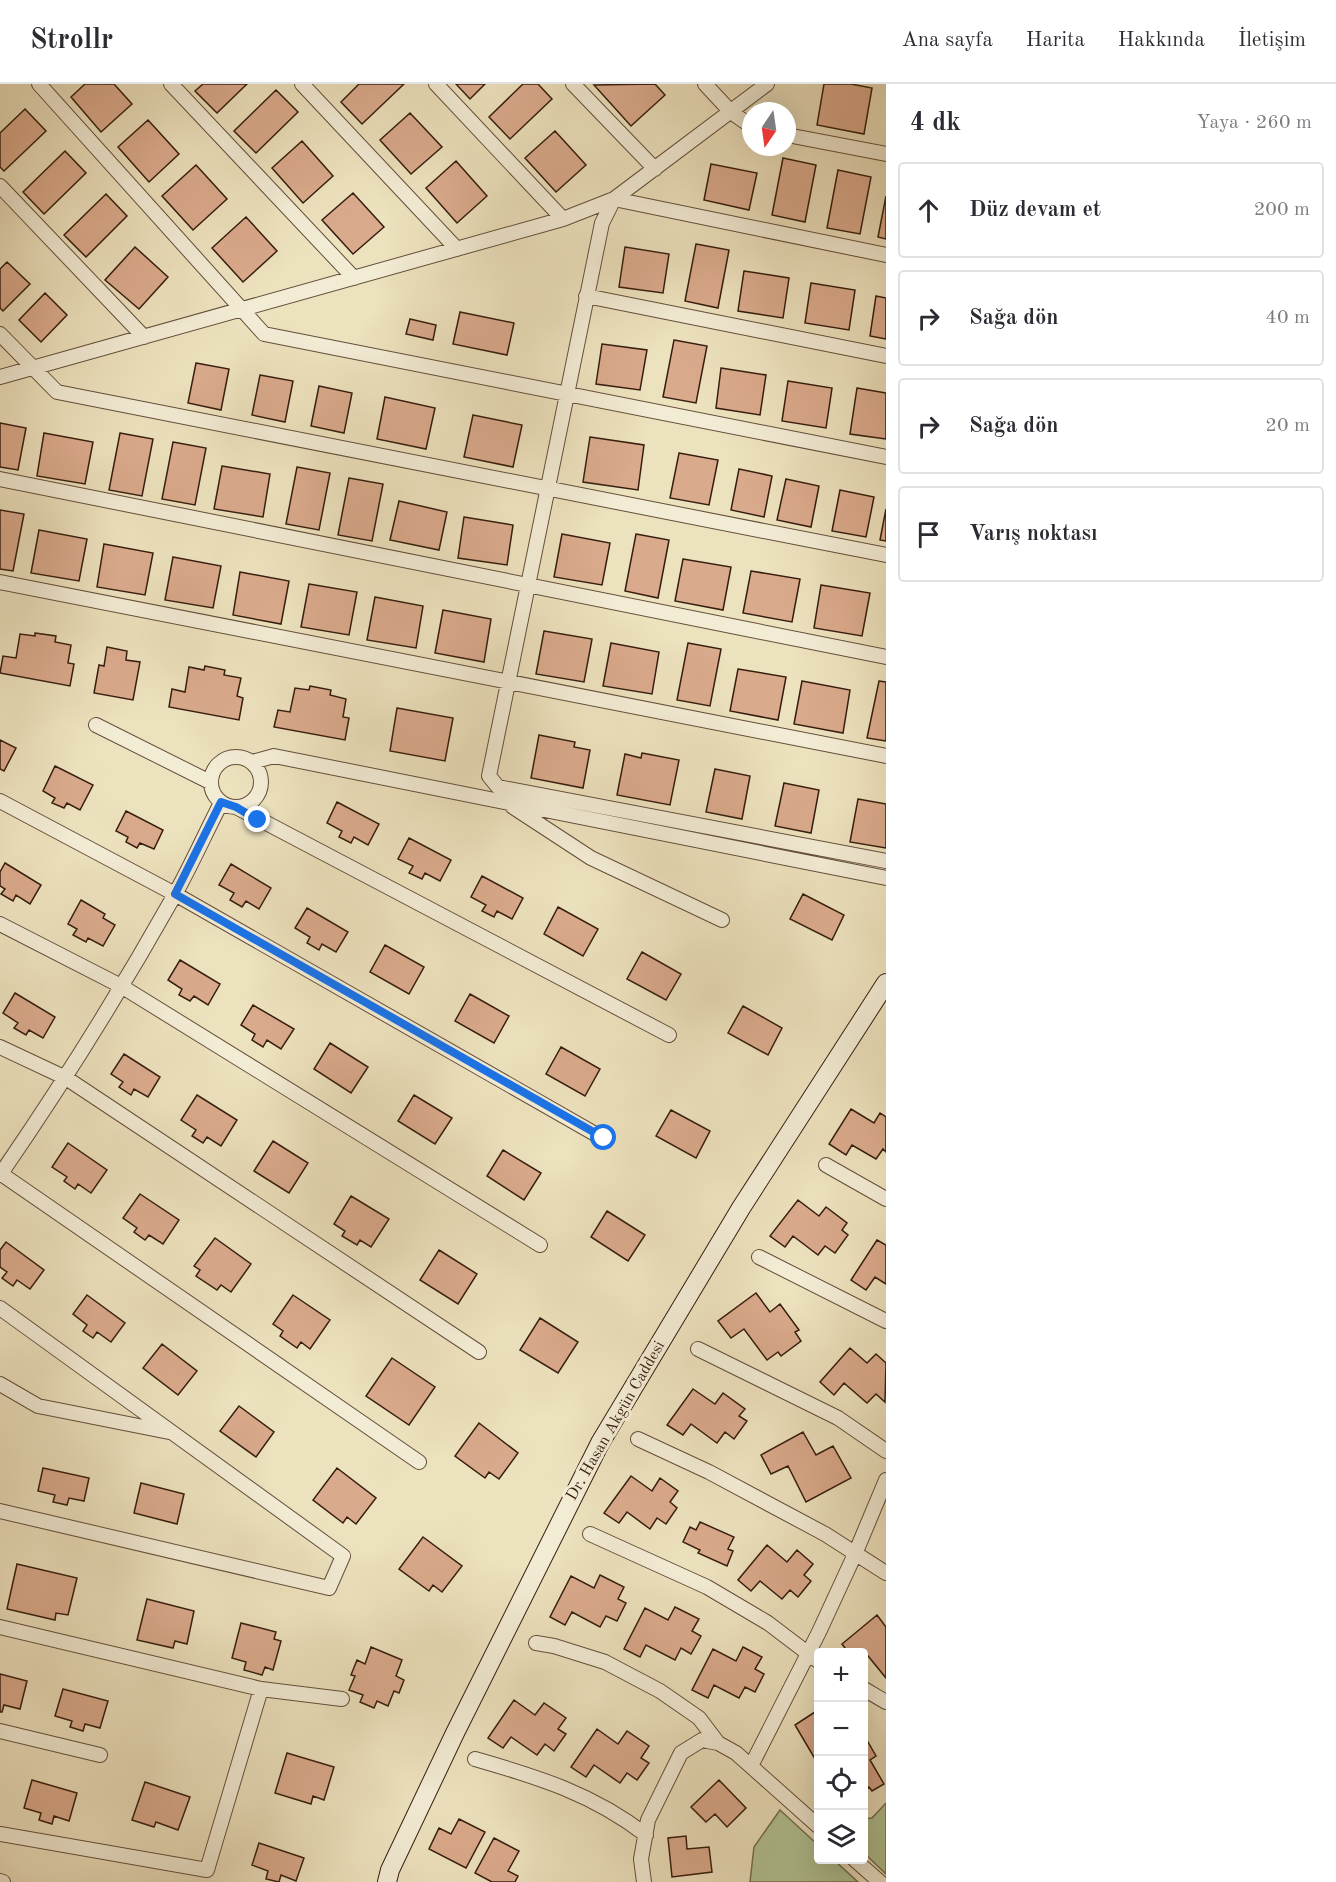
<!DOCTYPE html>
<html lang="tr">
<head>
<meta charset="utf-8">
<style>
  :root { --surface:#fff; --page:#f2f2f3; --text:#2b2b33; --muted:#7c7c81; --line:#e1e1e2 }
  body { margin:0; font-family:"Old Standard TT",serif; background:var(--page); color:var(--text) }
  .controls { position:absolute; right:18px; bottom:18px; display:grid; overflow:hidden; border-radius:6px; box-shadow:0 6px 24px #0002 }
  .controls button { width:54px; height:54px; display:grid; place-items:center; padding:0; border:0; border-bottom:2px solid var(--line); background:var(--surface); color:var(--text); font:30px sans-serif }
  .compass { position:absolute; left:742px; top:18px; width:54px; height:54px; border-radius:50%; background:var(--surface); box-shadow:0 6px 24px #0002; rotate:193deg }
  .stop { position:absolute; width:18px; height:18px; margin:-14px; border:4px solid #1a73e8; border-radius:50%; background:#fff }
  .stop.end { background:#1a73e8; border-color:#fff; box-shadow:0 2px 6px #0008 }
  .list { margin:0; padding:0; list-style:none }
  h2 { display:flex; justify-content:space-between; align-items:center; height:78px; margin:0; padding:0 24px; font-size:26px }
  h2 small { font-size:20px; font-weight:400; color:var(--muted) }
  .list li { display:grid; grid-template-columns:39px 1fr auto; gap:18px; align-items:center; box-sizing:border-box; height:96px; margin:0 12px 12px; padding:0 12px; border:2px solid var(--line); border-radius:6px }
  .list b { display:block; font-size:22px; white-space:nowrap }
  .list em { font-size:20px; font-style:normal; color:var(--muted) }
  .icon { flex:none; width:33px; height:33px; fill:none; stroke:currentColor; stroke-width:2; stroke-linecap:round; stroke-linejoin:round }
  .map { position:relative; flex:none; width:886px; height:1798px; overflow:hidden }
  header { display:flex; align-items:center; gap:36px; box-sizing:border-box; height:84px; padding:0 30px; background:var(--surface); border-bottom:2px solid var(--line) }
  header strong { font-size:28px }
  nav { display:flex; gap:33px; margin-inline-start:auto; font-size:21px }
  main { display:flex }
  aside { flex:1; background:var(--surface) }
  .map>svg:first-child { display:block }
  .green { fill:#b3c495; stroke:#747052; stroke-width:1.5 }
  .building { fill:#daaa8c; stroke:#361d0e; stroke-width:1.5 }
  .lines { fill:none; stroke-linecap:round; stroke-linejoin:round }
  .street-casing { stroke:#644e3a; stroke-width:16 }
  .secondary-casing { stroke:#361d0e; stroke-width:20 }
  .street { stroke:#f3ecd5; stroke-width:14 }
  .secondary { stroke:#f3ecd5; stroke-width:18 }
  .route { stroke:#1a73e8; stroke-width:8 }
  .labels { text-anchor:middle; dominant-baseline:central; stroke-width:6; stroke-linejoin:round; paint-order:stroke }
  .street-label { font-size:16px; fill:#361d0e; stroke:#f3ecd5 }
</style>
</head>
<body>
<header>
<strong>Strollr</strong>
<nav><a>Ana sayfa</a><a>Harita</a><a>Hakkında</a><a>İletişim</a></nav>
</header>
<main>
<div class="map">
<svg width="886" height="1798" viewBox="0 0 886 1798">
  <rect width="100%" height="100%" fill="#ede2be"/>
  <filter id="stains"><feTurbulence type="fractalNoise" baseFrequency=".00333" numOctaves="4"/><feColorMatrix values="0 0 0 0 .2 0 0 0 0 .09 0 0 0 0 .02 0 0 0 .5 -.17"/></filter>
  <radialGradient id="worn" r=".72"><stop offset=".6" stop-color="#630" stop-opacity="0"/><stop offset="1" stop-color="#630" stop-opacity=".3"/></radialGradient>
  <path class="green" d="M886,1719V1790L864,1769V1735L872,1734Z
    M780,1726L818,1761V1776H834L858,1798H750L754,1763Z"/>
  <path class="building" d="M85,0H114L132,20L101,48L71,13Z
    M203,0H247L217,29L195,7Z
    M359,0H404L362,40L341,18Z
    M456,0H485L470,15Z
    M523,0H538L552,15L510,55L489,33Z
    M655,0L665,11L631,42L594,1Z
    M824,0H851L872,4L864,50L817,41Z
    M276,6L298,28L256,69L234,47Z
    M25,25L46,47L4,87L0,83V49Z
    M410,29L442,63L411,90L380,56Z
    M148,36L179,70L149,98L118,63Z
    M555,47L586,81L556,108L525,74Z
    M302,57L333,92L303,119L272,84Z
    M65,67L86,89L44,130L23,108Z
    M783,74L816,81L805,138L772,131Z
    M456,77L487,112L457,139L426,104Z
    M711,80L757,89L749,126L704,116Z
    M196,81L227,115L193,146L162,112Z
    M838,86L871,93L860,150L827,144Z
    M353,109L384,143L353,170L322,136Z
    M106,110L127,132L86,173L64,151Z
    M886,112V155L878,153Z
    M246,133L277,167L243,198L212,164Z
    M696,160L729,166L718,224L685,217Z
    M135,163L168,193L139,225L105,196Z
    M625,163L669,170L663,209L619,203Z
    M7,178L30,200L3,227L0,224V185Z
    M744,187L789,194L783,234L738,227Z
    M811,199L855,206L849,246L805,239Z
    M45,209L67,231L41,258L19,236Z
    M876,212L886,214V255L870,252Z
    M460,228L514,239L507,271L453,260Z
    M410,235L436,241L433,256L406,250Z
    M674,256L707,262L696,319L663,313Z
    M602,260L647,266L640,306L596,300Z
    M196,279L229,285L221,326L188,319Z
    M721,284L766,291L760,331L716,324Z
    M260,291L293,297L285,338L252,331Z
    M788,297L832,304L826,344L782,337Z
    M319,302L352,309L344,349L311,342Z
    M857,304L886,309V355L850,350Z
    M385,313L435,324L426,365L377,355Z
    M473,331L522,341L513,383L464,373Z
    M0,339L26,344L18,386L0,383Z
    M44,349L93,358L85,400L37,392Z
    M120,349L153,355L142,412L109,406Z
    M590,353L644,361L638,406L583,398Z
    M173,358L206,364L195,421L162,415Z
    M679,369L718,376L709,421L670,414Z
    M222,382L270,390L263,433L214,425Z
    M297,383L330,389L319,446L286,440Z
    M739,385L772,392L764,433L731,426Z
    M349,394L383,400L372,457L338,451Z
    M786,395L819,402L811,443L777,436Z
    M840,406L874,413L866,453L832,447Z
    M399,417L447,428L439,466L390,456Z
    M886,425V457L880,456Z
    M0,426L24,430L13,487L0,485Z
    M464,433L513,441L507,481L458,474Z
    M39,446L87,455L79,497L31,489Z
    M562,450L610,459L602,501L554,493Z
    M636,450L669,456L658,514L625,507Z
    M104,460L153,469L145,511L97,503Z
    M173,473L221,482L213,524L165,516Z
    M683,475L731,483L723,526L675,517Z
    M751,487L800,495L792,538L743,529Z
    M240,488L289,497L281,540L233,531Z
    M309,500L357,508L349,551L301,543Z
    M821,501L870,509L862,552L814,544Z
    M375,513L423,522L416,564L367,556Z
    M443,526L491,535L484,578L435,569Z
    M544,547L592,555L584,598L536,590Z
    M35,549L56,552L55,558L71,561L68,579L74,580L70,602L0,589L3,572L16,574L20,550L35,552Z
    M611,559L659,568L652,610L603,602Z
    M688,559L721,565L710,622L677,616Z
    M107,563L127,567L126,576L140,578L133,616L94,609L99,581L104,582Z
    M205,582L225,586L224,591L241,594L237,612L243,614L239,636L169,623L172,605L185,608L189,583L204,586Z
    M738,585L786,593L778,636L730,627Z
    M802,597L850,606L843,649L794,640Z
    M879,597L886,598V657L867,654Z
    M310,602L331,606L330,611L346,615L343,633L349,634L345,656L274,643L278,626L290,628L295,604L309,606Z
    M397,624L453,634L445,677L390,667Z
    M539,651L575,658L574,663L590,666L583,704L531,694Z
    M0,656L16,664L4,687L0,685Z
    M642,669L679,676L670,721L617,711L625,670L641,674Z
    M55,682L93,701L80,726L67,719L64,724L52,719L55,714L43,707Z
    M715,685L750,692L742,735L706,728Z
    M784,699L819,706L811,749L775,742Z
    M858,715L886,720V764L850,758Z
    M337,718L379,740L368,761L354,753L351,759L339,753L342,747L327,739Z
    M126,727L163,746L154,765L140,759L137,764L126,758L128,753L116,747Z
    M409,754L451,776L440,797L425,789L422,795L409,789L413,782L398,775Z
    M5,779L41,801L30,820L16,811L13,817L1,810L5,805L0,802V788Z
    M231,780L271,804L259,825L246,817L242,823L230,816L234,809L219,801Z
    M482,792L523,814L512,835L497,827L494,833L482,827L486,821L471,813Z
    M803,810L844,831L832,856L790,835Z
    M81,816L105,830L103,834L115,841L103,862L88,854L86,858L73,851L77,845L68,840Z
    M558,823L598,845L583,872L544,850Z
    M307,824L348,848L336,868L322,860L319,866L307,859L310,853L295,844Z
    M385,861L424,883L409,910L370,888Z
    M642,868L681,890L666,916L627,895Z
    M180,876L220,900L208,921L194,912L190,917L179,911L182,905L168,896Z
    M15,909L55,933L43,954L29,946L26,951L14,944L18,939L3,929Z
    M470,910L509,932L494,959L455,937Z
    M253,921L294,945L281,965L267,956L263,963L252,956L255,950L241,941Z
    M743,922L782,944L768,971L728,949Z
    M330,959L368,983L351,1009L314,985Z
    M561,963L600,985L585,1012L546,990Z
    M124,970L160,993L148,1013L134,1005L131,1011L119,1003L123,998L111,990Z
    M197,1011L237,1036L221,1062L207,1053L203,1059L192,1052L196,1046L181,1036Z
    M414,1011L452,1034L435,1060L398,1037Z
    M851,1025L874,1039L880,1029L886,1033V1068L883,1065L876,1075L852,1061L846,1071L829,1060Z
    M671,1026L710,1047L696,1074L656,1052Z
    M273,1057L308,1079L289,1109L254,1087Z
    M68,1059L107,1086L91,1109L78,1100L75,1105L64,1097L67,1093L52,1083Z
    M503,1066L541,1089L524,1116L487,1092Z
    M140,1110L179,1136L163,1160L149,1151L145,1156L134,1148L137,1144L123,1134Z
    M351,1112L389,1135L371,1163L360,1156L357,1161L342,1152L345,1147L334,1140Z
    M798,1116L819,1132L826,1123L847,1139L842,1146L848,1151L835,1169L825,1162L818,1171L793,1152L785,1163L770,1152Z
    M607,1127L645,1151L628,1177L591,1153Z
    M215,1154L251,1180L231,1208L221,1201L217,1206L196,1192L200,1186L194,1182Z
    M877,1156L886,1161V1200L875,1193L866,1206L851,1196Z
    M6,1158L44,1186L30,1205L17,1196L13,1202L2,1194L7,1188L0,1183V1166Z
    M439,1166L477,1190L458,1220L420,1196Z
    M756,1209L770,1228L780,1220L799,1246L795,1248L801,1257L781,1272L778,1268L767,1276L744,1245L731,1254L718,1237Z
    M87,1211L125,1239L111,1258L97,1248L93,1254L83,1247L87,1241L73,1230Z
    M293,1211L330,1236L310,1265L301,1258L297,1264L280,1252L283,1247L273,1240Z
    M540,1234L578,1258L558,1289L520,1266Z
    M162,1260L197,1287L178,1311L143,1284Z
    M850,1264L867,1279L876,1270L886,1279L885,1318L876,1310L867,1319L844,1299L834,1311L820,1298Z
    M392,1274L435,1303L409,1341L366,1312Z
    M693,1305L715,1320L723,1309L745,1325L739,1332L747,1337L734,1355L725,1348L717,1359L691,1340L683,1351L667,1341Z
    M239,1322L274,1348L256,1373L220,1347Z
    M479,1339L518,1369L499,1395L489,1388L485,1394L455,1372Z
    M803,1348L816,1371L833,1362L851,1394L806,1418L788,1382L771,1390L761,1371Z
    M43,1384L89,1394L84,1417L69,1414L67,1421L53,1418L55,1411L38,1407Z
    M337,1384L376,1414L356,1440L347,1433L343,1439L313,1416Z
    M631,1392L652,1407L660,1394L678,1407L670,1418L677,1424L666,1440L657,1434L650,1445L627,1428L619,1439L604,1429Z
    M141,1399L184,1410L177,1440L134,1429Z
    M700,1438L734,1453L728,1465L733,1467L727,1482L698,1469L700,1466L683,1458L690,1443L696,1446Z
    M423,1453L462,1482L442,1508L433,1501L429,1507L399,1485Z
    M767,1461L787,1478L797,1466L813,1480L804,1491L811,1497L798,1513L790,1506L782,1515L760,1497L751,1507L738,1496Z
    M17,1480L77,1494L68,1531L56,1529L55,1536L7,1525Z
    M600,1491L624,1503L618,1515L626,1519L617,1537L606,1532L600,1543L572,1528L565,1541L550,1533L571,1492L594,1504Z
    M147,1515L194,1527L187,1560L175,1557L173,1564L137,1556Z
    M675,1523L699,1535L692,1547L701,1552L691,1570L681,1564L675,1576L646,1561L640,1573L624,1565L645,1524L668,1536Z
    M877,1531L886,1543V1594L864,1567L848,1568L842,1560Z
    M241,1539L276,1548L274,1555L281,1557L273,1586L265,1583L262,1591L244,1586L246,1578L232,1574Z
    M371,1563L402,1576L396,1592L404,1596L399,1609L394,1607L388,1622L377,1617L374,1624L360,1618L363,1611L349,1606L355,1592L351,1591L357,1576L365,1580Z
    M743,1563L762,1573L755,1585L764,1590L755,1608L745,1603L739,1614L714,1601L708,1614L692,1606L713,1565L736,1577Z
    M0,1590L27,1597L20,1625L4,1621L2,1628H0Z
    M63,1605L108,1617L100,1644L85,1640L83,1647L70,1643L72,1637L55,1632Z
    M514,1616L535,1631L544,1619L566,1634L558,1645L566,1650L554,1667L545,1660L537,1671L511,1653L503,1664L488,1654Z
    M818,1626V1680L795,1641Z
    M597,1645L618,1660L627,1647L649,1662L641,1674L649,1679L637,1696L627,1689L620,1699L594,1681L586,1693L571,1683Z
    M864,1651L876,1672L870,1676L884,1700L872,1707L869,1703L864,1706Z
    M287,1669L334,1683L324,1716L313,1712L311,1720L275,1709Z
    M32,1696L77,1709L69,1737L54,1732L52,1740L39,1736L41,1729L24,1724Z
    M719,1696L746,1724L727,1743L715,1730L706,1738L691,1723Z
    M145,1698L190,1713L178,1746L156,1738L154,1743L132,1736Z
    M459,1735L485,1748L466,1784L429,1765L439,1744L451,1750Z
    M686,1752L687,1765L709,1763L712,1788L672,1793L668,1754Z
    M494,1754L519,1767L508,1787L518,1792L515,1798H492L475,1789Z
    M259,1759L304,1774L296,1797L281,1791L279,1798L266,1795L268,1787L252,1781Z"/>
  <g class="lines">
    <defs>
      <path id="street" d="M39,0L264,250L886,373
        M171,0L354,194
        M302,0L457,165
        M436,0L563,135
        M573,0L655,85
        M705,0L731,28L751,42
        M787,51L886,70
        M0,102L144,253
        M886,171L614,115L602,139L489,692L498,703L886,777
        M586,212L886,272
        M0,250L57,308L886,471
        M0,293L563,135L614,115L767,0
        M0,395L886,573
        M0,498L886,672
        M96,641L210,698
        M211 698a25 25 0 1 1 50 0a25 25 0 1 1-50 0Z
        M252,678L274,672L886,794
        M0,717L175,810L604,1055
        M236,723L669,951
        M513,723L591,774L722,836
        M0,840L121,902L540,1161
        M0,963L66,994L479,1268
        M826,1081L886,1115
        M0,1089L419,1378
        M0,1091C62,1001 120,908 174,812C191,782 205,750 221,719
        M759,1173L886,1237
        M0,1224L343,1472L329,1504L0,1427
        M698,1265L838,1334L886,1367
        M0,1300L38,1322L169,1348
        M638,1355L709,1388L825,1450L886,1489
        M590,1450L707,1503L768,1539L818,1577
        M0,1543L261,1605L207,1786L0,1750
        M536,1559L554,1562L605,1578L660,1607L699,1634L718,1659
        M261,1605L342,1615
        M864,1605L886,1618
        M0,1647L100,1671
        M475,1675C538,1693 593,1710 646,1751
        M751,1682L819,1548L855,1470L886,1396
        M855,1776L880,1798
        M0,1797L3,1798
        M644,1798L641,1775L648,1736L681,1669L702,1656L718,1659L736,1669L818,1742"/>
      <path id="secondary" d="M387,1798L390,1786L455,1649L600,1359L741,1124L886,899"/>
    </defs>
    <use href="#street" class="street-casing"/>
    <use href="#secondary" class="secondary-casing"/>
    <use href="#street" class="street"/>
    <use href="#secondary" class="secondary"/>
  </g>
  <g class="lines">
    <path class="route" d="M258,736L236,723L221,718L175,810L604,1054"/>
  </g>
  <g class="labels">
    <g class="street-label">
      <text transform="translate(616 1337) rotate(-60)">Dr. Hasan Akgün Caddesi</text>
    </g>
  </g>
  <rect width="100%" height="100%" filter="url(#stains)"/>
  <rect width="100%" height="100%" fill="url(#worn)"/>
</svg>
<div class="controls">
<button>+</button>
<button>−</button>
<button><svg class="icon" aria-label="locate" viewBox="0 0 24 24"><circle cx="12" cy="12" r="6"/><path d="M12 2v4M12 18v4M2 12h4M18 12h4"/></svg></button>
<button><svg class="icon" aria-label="layers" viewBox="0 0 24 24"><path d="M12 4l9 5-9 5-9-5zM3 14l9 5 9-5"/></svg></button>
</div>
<svg class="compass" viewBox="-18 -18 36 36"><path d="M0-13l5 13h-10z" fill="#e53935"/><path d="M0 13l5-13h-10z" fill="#7c7c81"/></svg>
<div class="stop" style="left:604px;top:1054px"></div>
<div class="stop end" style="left:258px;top:736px"></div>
</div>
<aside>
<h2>4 dk<small>Yaya · 260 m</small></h2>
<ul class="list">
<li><svg class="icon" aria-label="ahead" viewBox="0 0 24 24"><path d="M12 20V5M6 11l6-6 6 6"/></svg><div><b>Düz devam et</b></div><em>200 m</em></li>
<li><svg class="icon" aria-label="right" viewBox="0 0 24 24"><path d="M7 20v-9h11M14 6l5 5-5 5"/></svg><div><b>Sağa dön</b></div><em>40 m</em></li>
<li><svg class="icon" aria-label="right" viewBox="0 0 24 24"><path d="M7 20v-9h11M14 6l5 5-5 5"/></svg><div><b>Sağa dön</b></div><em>20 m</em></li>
<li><svg class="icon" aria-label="arrive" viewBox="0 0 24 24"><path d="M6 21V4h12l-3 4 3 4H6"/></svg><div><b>Varış noktası</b></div></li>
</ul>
</aside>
</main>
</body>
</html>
